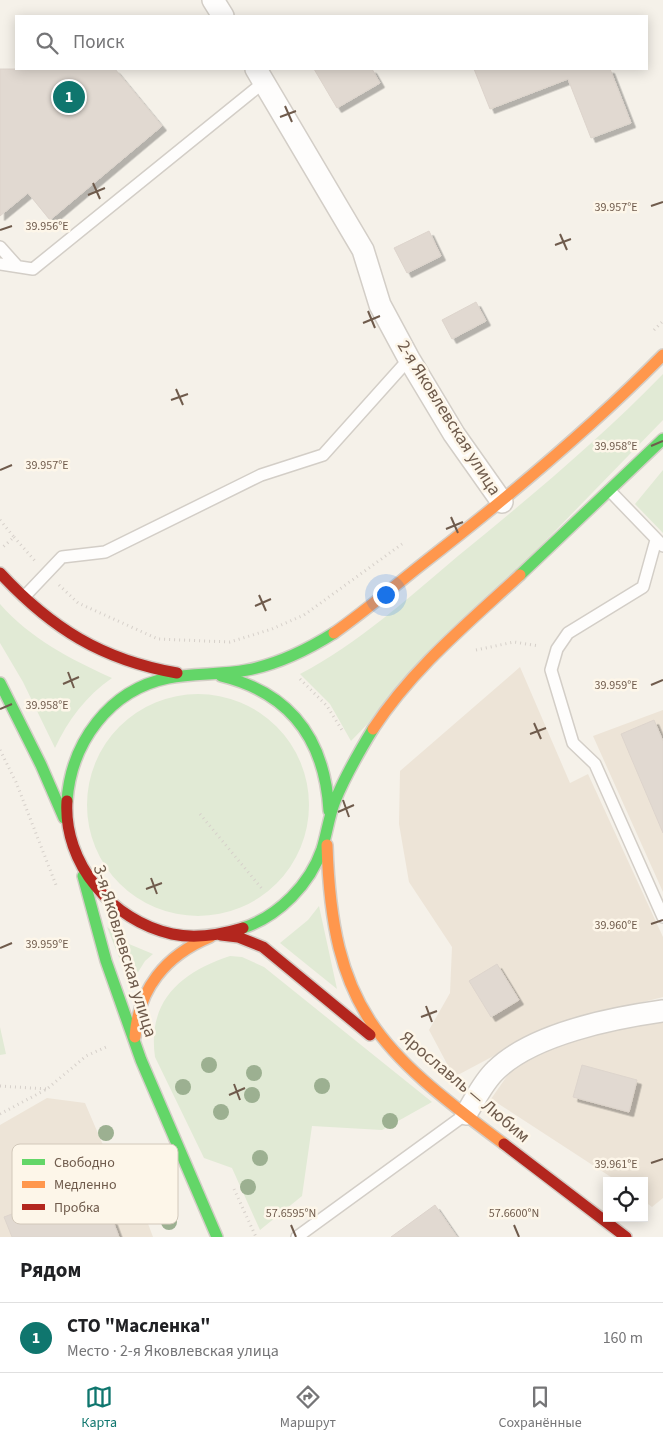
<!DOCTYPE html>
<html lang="ru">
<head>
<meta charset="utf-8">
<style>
  :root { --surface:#fff; --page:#f6f6f6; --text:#202124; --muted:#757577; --line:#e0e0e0; --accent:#0f766e }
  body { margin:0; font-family:"Source Sans 3",sans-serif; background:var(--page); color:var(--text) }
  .controls { position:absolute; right:15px; bottom:15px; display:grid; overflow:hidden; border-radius:0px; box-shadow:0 2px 12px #0003 }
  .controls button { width:45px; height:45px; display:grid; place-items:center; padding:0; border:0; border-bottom:1px solid var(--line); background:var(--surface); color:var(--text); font:25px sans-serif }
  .you { position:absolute; left:385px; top:594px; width:18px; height:18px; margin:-12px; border:4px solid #fff; border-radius:50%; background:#1a73e8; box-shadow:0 0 0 8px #1a73e833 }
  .badge { display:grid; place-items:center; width:32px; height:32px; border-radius:50%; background:var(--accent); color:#fff; font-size:16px; font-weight:700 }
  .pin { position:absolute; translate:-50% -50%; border:2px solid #fff; box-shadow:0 1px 5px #0006 }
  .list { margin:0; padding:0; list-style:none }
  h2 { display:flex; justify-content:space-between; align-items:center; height:65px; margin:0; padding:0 20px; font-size:21px }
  h2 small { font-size:16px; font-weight:400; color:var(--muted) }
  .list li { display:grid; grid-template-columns:32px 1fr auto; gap:15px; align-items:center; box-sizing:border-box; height:70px; padding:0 20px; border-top:1px solid var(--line) }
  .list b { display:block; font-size:19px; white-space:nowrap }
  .list p { margin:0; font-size:16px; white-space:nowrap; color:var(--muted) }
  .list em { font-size:16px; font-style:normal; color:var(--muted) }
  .icon { flex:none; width:28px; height:28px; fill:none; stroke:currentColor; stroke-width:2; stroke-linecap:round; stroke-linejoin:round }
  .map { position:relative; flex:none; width:663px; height:1237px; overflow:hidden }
  .search { position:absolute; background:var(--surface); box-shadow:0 2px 12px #0003; left:15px; right:15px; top:15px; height:55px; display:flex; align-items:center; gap:12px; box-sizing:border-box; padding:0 18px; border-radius:0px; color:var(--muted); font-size:19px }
  .sheet { height:135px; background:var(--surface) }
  nav { display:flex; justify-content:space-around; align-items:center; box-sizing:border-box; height:70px; border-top:1px solid var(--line); background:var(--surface); font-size:14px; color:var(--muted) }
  nav a { display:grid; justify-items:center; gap:2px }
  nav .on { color:var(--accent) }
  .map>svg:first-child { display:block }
  .residential { fill:#ede4d7 }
  .green { fill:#e1ead5 }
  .building { fill:#e1d9d1; stroke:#ddd4cc; filter:url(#shadow) }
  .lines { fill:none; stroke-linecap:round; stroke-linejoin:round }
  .lane-casing { stroke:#d3cec7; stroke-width:14 }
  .street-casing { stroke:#d3cec7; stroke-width:24 }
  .fast-casing { stroke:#d4cec7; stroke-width:14 }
  .slow-casing { stroke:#d4cec7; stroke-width:14 }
  .jam-casing { stroke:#d4cec7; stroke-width:14 }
  .path { stroke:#d6d0ca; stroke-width:3; stroke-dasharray:1 4; stroke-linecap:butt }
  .lane { stroke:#fefdfc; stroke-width:11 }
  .street { stroke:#fefdfc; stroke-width:21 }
  .fast { stroke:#63d668; stroke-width:11 }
  .slow { stroke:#ff974d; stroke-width:11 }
  .jam { stroke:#b3261e; stroke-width:11 }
  .tree { fill:#9cb091 }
  .ticks { fill:none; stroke:#6f5b4c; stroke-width:2 }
  .labels { text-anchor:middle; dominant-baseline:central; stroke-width:5; stroke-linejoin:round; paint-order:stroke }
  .street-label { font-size:18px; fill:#6f5b4c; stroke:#fdf6e9 }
  .key { fill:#fdf6e9; stroke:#d2c8ba; stroke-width:1 }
  .key-label { font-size:14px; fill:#6f5b4c }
  .ticks-label { font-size:12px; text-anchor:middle; fill:#6f5b4c; stroke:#fdf6e9; stroke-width:5; stroke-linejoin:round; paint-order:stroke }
</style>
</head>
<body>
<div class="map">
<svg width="663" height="1237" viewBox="0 0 663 1237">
  <defs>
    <filter id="shadow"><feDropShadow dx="4.5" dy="4.5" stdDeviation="0" flood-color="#0004"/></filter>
  </defs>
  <rect width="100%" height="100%" fill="#f5f1e9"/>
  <path class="residential" d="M520,667L570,783L588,774L663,937V997L550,1026L454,1077L429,1030L450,993L452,947L409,882L399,824L400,771Z
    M663,710V892L593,736Z
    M663,1020V1198L652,1207L644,1201V1181H617L491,1099L516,1063L540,1052L598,1031Z
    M47,1098L85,1103L115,1173L132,1181L153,1237H0V1125Z"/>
  <path class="green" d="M663,374V420L351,741L330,704L300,674C358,644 408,598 458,556C529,498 599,440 663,374Z
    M663,470V533L635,504Z
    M0,604C31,639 70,659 112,678C86,696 68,720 55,748L23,682L0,643Z
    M87 805a111 111 0 1 1 222 0a111 111 0 1 1-222 0Z
    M319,906L337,989L280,943L308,920Z
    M107,927L129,944L153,954L145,961L130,985Z
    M230,956L242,957L264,967L432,1102L382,1130L312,1126L302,1196L260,1230L232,1168L204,1158L155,1057C147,1001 181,972 230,956Z
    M0,1027L6,1054L0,1055Z"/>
  <path class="building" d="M0,69H115L162,126L50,220L28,193L0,216Z
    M314,69H372L380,83L337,108Z
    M474,69H610L631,123L591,138L568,79L490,109Z
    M429,231L441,256L407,273L394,248Z
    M476,302L486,321L452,339L442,320Z
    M654,720L663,741V833L621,734Z
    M497,964L519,1000L491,1017L469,981Z
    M582,1065L637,1080L629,1112L573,1097Z
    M98,1181L119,1237H12L4,1217Z
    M435,1205L457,1237H391Z"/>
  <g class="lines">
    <defs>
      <path id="lane" d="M0,247L17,266
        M0,264L33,269L264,82
        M610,491L663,546
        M656,540L643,587L568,633L557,649L551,670L573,743L595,764L663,917
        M24,597L62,557L105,552L261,475L323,455L409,359
        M297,1237L466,1114"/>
      <path id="street" d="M213,0L223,16
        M256,69L363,250L380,305L409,359L454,434L502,502
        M466,1114C475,1100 483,1082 496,1070C533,1034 613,1018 663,1011"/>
      <path id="fast" d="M520,575L663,439
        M221,676C291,693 325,740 329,811
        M0,683L41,765L64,818
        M67,801C71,743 109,690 168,678C194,673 221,675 247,670C279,664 307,650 334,633
        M83,876L106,961L141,1060L217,1237
        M243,928C279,916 310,884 322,849C327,833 329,816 335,801C345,776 359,752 373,729"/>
      <path id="slow" d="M334,633C364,612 392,588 421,565C506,499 588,431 663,355
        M373,729C413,668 467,624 520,575
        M327,845C332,1009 378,1050 504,1144
        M135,1037C138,989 166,955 210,937"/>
      <path id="jam" d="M0,573C51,628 102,660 177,673
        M67,801C63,863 112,921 172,934C196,939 220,935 243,928
        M221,935L238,937L263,947L370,1035
        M504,1144L626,1237"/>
    </defs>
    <use href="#lane" class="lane-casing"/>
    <use href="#street" class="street-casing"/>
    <use href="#fast" class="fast-casing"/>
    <use href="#slow" class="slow-casing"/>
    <use href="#jam" class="jam-casing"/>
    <path class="path" d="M654,330L663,321
      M0,520L14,537L3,547
      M14,537L35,561
      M59,585L78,603L158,639L230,642L272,629L304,615L402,544
      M476,650L514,642L539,646
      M300,679L327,706L342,730
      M0,750L16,782L56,885
      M200,814L263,890
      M0,1086L47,1089
      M0,1114L47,1089L86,1056L106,1047
      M234,1189L256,1237"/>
    <use href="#lane" class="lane"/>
    <use href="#street" class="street"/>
    <use href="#fast" class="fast"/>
    <use href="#slow" class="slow"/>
    <use href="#jam" class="jam"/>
  </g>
  <g class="tree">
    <circle cx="209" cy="1065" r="8"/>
    <circle cx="254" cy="1073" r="8"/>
    <circle cx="322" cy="1086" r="8"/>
    <circle cx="183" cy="1087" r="8"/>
    <circle cx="252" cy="1095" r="8"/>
    <circle cx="221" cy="1112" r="8"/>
    <circle cx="390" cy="1121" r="8"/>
    <circle cx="106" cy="1133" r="8"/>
    <circle cx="260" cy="1158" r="8"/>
    <circle cx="248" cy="1187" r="8"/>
    <circle cx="169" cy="1222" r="8"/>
  </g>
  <path class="ticks" d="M285,106L292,122M280,117L296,111M93,183L100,199M88,195L105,188M651,206L663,202M0,230L12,226M560,234L567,250M555,245L571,239M368,311L375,328M363,323L380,316M176,389L183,405M171,400L188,394M651,446L663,441M0,470L12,465M451,517L458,533M446,529L463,522M259,595L266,611M255,606L271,599M68,672L74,688M63,684L79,677M651,685L663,680M0,709L12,704M534,723L541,739M530,734L546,728M343,800L349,817M338,812L354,805M151,878L157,894M146,889L162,883M651,924L663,920M0,948L12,943M426,1006L432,1022M421,1017L437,1011M234,1084L240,1100M229,1095L245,1088M651,1163L663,1159M291,1225L296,1237M514,1225L519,1237"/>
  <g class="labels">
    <g class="street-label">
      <text transform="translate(449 418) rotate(58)">2-я Яковлевская улица</text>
      <text transform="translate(125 951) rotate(73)">3-я Яковлевская улица</text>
      <text transform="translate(465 1087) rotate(40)">Ярославль — Любим</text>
    </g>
  </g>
  <rect x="12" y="1144" width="166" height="80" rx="8" class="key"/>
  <rect x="22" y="1159" width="23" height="6" fill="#63d668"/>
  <rect x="22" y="1181" width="23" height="7" fill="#ff974d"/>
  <rect x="22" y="1204" width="23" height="6" fill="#b3261e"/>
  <g class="key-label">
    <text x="54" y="1167">Свободно</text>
    <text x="54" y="1189">Медленно</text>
    <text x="54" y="1212">Пробка</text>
  </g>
  <g class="ticks-label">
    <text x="616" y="211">39.957°E</text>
    <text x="47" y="230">39.956°E</text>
    <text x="616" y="450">39.958°E</text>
    <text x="47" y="469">39.957°E</text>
    <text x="616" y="689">39.959°E</text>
    <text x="47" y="709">39.958°E</text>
    <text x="616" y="929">39.960°E</text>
    <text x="47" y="948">39.959°E</text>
    <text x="616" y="1168">39.961°E</text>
    <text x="291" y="1217">57.6595°N</text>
    <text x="514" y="1217">57.6600°N</text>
  </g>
</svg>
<div class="controls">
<button><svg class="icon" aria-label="locate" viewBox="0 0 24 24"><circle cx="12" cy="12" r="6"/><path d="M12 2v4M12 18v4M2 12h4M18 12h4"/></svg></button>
</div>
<div class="you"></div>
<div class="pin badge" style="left:69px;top:97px">1</div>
<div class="search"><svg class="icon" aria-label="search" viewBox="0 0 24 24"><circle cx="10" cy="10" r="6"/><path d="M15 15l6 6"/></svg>Поиск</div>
</div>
<section class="sheet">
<h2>Рядом<small></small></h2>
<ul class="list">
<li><span class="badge">1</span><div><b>СТО &quot;Масленка&quot;</b><p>Место · 2-я Яковлевская улица</p></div><em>160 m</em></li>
</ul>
</section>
<nav>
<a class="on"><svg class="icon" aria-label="map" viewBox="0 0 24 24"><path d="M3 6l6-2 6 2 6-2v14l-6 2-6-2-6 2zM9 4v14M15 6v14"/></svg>Карта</a>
<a><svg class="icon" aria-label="directions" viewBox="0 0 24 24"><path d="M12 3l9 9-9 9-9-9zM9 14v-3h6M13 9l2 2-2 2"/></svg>Маршрут</a>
<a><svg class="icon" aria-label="saved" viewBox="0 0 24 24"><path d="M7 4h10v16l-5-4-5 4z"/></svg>Сохранённые</a>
</nav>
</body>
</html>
